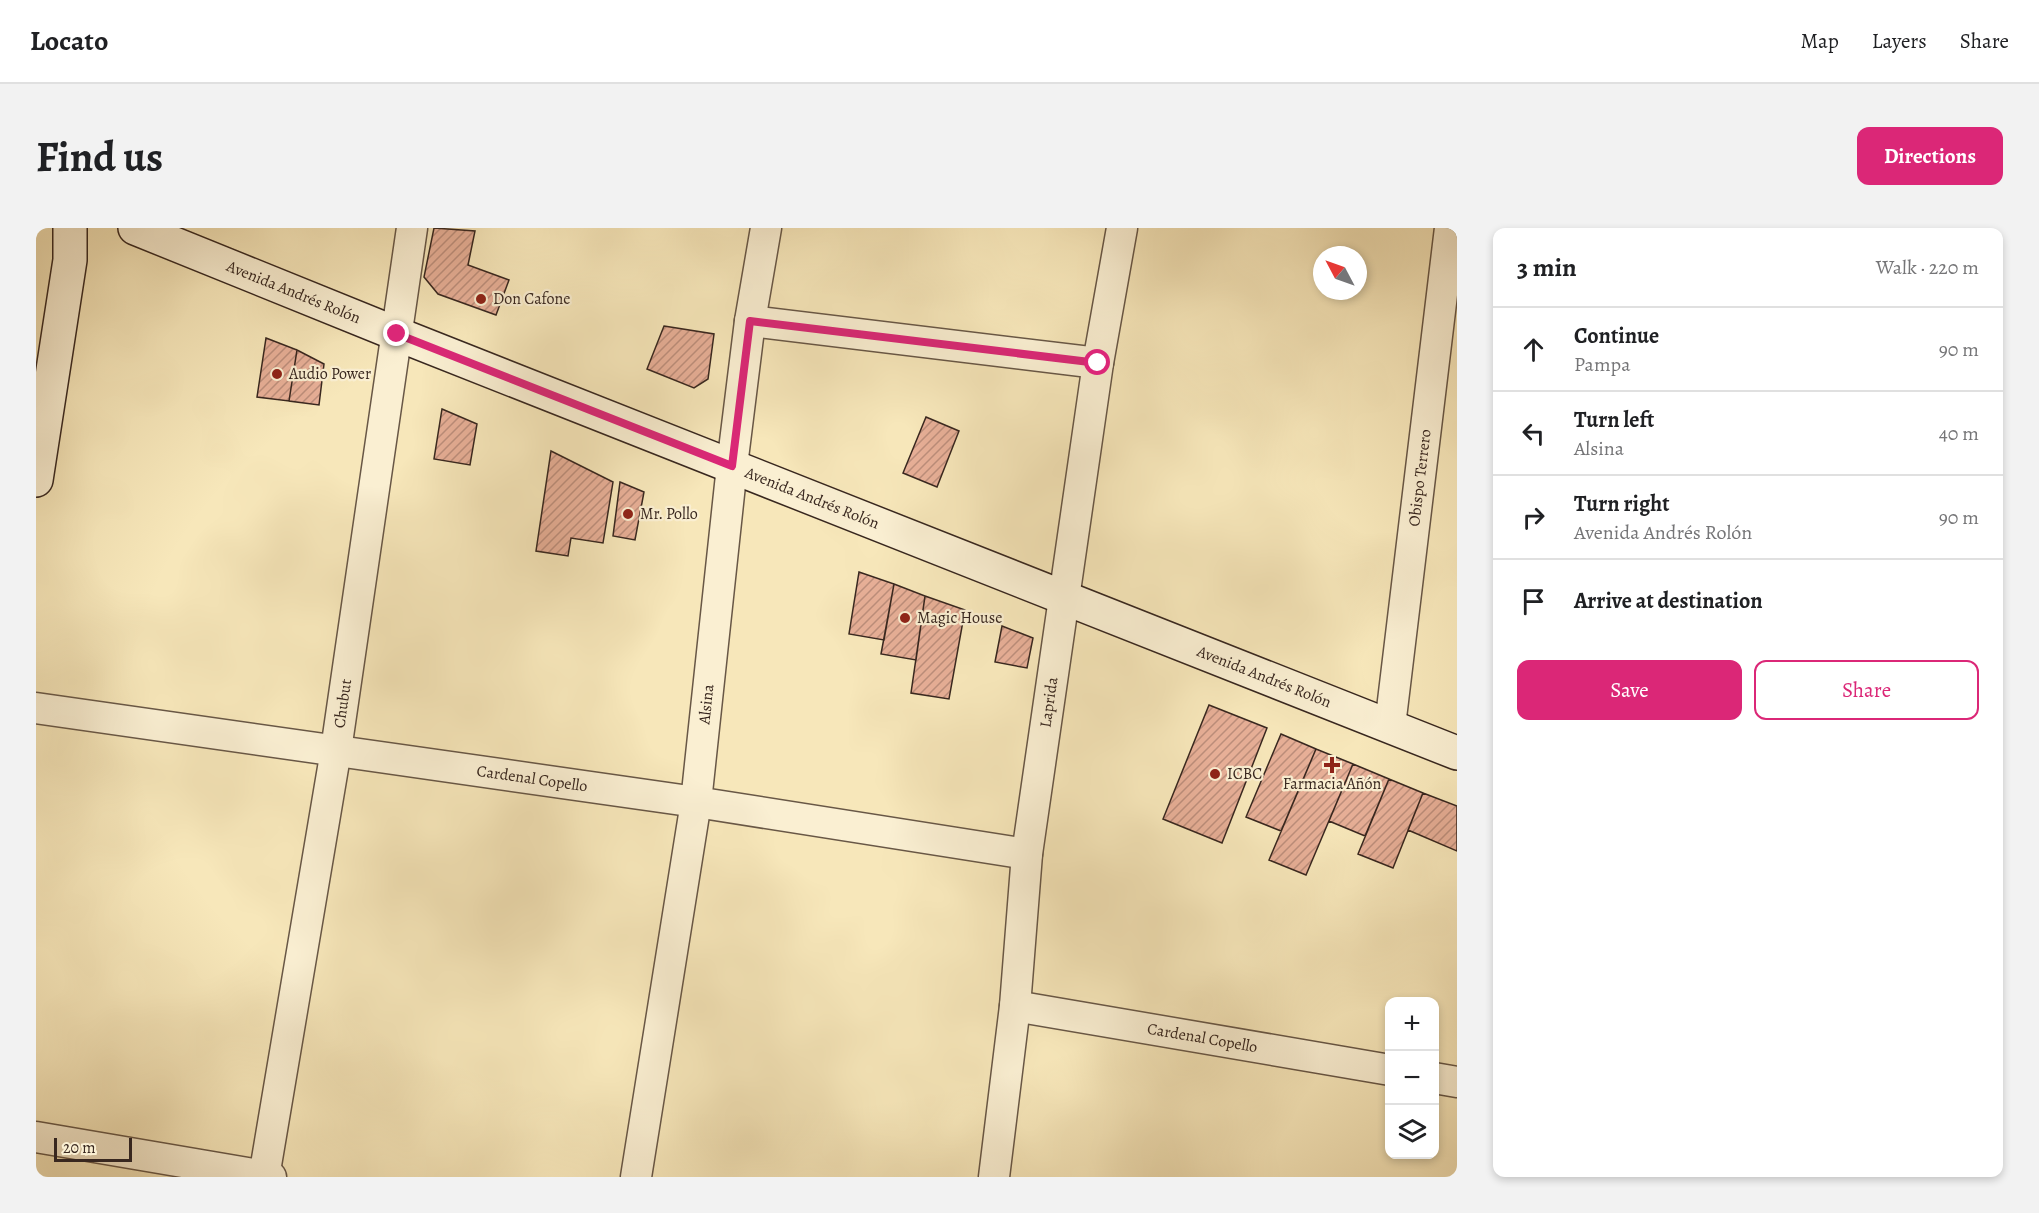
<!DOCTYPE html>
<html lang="en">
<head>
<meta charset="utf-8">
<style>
  :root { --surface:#fff; --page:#f2f2f2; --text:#202124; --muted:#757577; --line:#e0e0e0; --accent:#db2777 }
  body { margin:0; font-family:Alegreya,serif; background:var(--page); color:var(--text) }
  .controls { position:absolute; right:18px; bottom:18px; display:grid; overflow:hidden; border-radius:12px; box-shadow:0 3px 9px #0003 }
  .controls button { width:54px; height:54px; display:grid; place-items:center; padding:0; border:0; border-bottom:2px solid var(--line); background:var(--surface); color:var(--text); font:30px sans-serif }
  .compass { position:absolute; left:1277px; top:18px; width:54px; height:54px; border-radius:50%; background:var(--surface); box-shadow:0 3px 9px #0003; rotate:311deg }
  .scale { position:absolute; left:18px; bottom:15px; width:78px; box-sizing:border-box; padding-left:6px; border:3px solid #38271f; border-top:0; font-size:16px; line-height:21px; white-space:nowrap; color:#38271f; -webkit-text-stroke:4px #faefd2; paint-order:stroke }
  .stop { position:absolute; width:18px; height:18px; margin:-14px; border:4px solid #db2777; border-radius:50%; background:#fff }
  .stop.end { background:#db2777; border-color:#fff; box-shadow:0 2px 6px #0008 }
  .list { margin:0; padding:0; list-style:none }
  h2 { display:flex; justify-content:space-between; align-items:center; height:78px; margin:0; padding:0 24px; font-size:26px }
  h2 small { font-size:20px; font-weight:400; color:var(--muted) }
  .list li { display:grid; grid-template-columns:39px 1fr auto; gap:18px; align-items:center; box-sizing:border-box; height:84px; padding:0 24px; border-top:2px solid var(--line) }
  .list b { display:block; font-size:22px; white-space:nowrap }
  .list p { margin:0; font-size:20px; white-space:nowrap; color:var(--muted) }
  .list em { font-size:20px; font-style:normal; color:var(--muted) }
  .actions { display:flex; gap:12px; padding:18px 24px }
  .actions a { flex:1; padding:14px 0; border:2px solid var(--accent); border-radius:12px; text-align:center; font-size:21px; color:var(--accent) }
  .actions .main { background:var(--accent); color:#fff }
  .icon { flex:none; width:33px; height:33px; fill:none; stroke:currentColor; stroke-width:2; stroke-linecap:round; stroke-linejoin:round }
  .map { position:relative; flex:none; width:1421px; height:949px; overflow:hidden; border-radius:12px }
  header { display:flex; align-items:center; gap:36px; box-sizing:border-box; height:84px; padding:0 30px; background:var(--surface); border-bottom:2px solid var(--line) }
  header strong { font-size:28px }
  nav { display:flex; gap:33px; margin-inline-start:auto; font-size:21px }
  .intro { display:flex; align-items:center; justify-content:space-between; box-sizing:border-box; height:144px; padding:0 36px }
  h1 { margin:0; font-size:42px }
  .button { padding:15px 27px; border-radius:12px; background:var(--accent); color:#fff; font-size:21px; font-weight:700 }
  main { display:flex; gap:36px; padding:0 36px }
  aside { flex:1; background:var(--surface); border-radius:12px; box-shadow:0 3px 9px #0003 }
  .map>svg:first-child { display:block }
  .building { fill:url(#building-hatch); stroke:#38271f; stroke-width:1.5 }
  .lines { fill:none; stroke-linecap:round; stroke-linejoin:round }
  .minor-casing { stroke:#685746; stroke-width:33 }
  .secondary-casing { stroke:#38271f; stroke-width:36 }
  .minor { stroke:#faefd2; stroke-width:30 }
  .secondary { stroke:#faefd2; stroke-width:33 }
  .route { stroke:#db2777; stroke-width:8 }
  .poi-dot { fill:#8f2418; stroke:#faefd2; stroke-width:2 }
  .labels { text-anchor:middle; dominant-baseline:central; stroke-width:4.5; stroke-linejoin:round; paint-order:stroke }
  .street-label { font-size:16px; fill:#38271f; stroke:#faefd2 }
  .poi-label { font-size:16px; fill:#38271f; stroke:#faefd2; text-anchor:start }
</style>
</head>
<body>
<header>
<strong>Locato</strong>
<nav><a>Map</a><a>Layers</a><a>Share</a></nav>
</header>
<div class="intro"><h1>Find us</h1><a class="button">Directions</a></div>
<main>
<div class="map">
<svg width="1421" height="949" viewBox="0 0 1421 949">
  <defs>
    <pattern id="building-hatch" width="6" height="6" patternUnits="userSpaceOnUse" patternTransform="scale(1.5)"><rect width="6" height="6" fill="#e7af97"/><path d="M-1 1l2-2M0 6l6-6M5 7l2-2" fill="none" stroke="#bc8e7b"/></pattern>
  </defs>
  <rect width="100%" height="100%" fill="#f7e7ba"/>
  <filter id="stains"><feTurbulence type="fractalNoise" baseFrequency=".00333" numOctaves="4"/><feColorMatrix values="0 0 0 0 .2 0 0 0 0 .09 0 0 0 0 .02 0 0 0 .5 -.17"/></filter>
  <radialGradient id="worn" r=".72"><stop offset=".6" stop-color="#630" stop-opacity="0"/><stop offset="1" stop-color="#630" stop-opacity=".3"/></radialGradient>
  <path class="building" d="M398,0L439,3L432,37L473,52L460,87L402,66L388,49Z
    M628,98L678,106L672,151L658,160L611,141Z
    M230,110L261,122L253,173L221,169Z
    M261,122L288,136L283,177L253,173Z
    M406,181L441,196L434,237L398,231Z
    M890,189L923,203L901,259L867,245Z
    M515,223L577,254L567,315L535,310L532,328L500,323Z
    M584,254L608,264L599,312L577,308Z
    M823,344L858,356L848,412L813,406Z
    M858,356L889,368L880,432L845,426Z
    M889,368L929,382L913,471L875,465Z
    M966,398L997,410L991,440L959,434Z
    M1173,477L1231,500L1186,615L1127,591Z
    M1245,506L1280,521L1245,603L1210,589Z
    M1280,521L1317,536L1270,647L1233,632Z
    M1317,536L1353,551L1329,608L1293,593Z
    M1353,551L1387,565L1357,640L1322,626Z
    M1387,565L1421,578V623L1372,602Z"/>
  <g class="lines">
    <defs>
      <g id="minor">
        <path d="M714,93L1062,135"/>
        <path id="s1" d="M0,480L660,574L991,626"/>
        <path id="s2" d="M1354,498L1414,0"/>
        <path id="s3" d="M979,778L1354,842"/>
        <path d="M1398,850L1421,854"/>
        <path d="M0,909L235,949"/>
        <path id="s4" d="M228,949L300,522L376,0"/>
        <path id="s5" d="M600,949L660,574L696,238L714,93L730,0"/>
        <path id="s6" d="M958,949L979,778L991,626L1062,135L1086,0"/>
      </g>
      <g id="secondary">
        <path id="s7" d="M99,0L361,106L1421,525"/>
        <path d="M0,252L34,32V0"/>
      </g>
    </defs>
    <use href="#minor" class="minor-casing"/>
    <use href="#secondary" class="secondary-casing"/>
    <use href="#minor" class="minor"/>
    <use href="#secondary" class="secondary"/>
  </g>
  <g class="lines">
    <path class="route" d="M361,106L696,238L714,93L1062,135"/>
  </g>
  <g class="poi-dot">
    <circle cx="445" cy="71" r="6"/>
    <circle cx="241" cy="146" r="6"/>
    <circle cx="592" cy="286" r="6"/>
    <circle cx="869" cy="390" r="6"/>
    <path d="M1293 528h6v6h6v6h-6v6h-6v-6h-6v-6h6z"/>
    <circle cx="1179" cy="546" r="6"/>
  </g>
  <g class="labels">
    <g class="street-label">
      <text stroke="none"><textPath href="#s7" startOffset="171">Avenida Andrés Rolón</textPath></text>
      <text stroke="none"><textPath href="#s2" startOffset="250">Obispo Terrero</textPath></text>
      <text stroke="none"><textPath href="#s7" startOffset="729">Avenida Andrés Rolón</textPath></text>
      <text stroke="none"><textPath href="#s7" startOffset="1215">Avenida Andrés Rolón</textPath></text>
      <text stroke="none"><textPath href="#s6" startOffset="478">Laprida</textPath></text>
      <text stroke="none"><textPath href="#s4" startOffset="480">Chubut</textPath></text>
      <text stroke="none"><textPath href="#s5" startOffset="478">Alsina</textPath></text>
      <text stroke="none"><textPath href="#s1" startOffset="501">Cardenal Copello</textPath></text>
      <text stroke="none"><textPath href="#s3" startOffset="190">Cardenal Copello</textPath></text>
    </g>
    <g class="poi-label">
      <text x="457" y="71">Don Cafone</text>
      <text x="253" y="146">Audio Power</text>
      <text x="604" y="286">Mr. Pollo</text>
      <text x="881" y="390">Magic House</text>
      <text x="1191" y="546">ICBC</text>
      <text x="1296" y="556" text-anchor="middle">Farmacia Añón</text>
    </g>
  </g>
  <rect width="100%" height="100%" filter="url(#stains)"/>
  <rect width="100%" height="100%" fill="url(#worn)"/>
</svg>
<div class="controls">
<button>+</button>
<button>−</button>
<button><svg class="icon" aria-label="layers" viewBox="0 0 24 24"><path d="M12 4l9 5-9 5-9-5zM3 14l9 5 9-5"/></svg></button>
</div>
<svg class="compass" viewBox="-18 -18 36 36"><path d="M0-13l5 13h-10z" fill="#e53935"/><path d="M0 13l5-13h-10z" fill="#757577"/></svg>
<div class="scale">20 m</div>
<div class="stop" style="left:1062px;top:135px"></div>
<div class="stop end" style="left:361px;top:106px"></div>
</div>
<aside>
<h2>3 min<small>Walk · 220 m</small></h2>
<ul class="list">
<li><svg class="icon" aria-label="ahead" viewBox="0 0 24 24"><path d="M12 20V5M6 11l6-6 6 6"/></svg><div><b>Continue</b><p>Pampa</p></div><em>90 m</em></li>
<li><svg class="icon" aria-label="left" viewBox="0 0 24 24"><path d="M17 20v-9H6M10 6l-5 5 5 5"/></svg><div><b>Turn left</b><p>Alsina</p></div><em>40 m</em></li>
<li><svg class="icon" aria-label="right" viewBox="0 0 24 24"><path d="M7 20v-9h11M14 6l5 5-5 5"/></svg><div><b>Turn right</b><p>Avenida Andrés Rolón</p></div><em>90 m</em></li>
<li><svg class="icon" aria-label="arrive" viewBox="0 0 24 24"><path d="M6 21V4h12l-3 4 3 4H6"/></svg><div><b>Arrive at destination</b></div></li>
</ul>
<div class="actions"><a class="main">Save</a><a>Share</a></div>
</aside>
</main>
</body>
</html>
